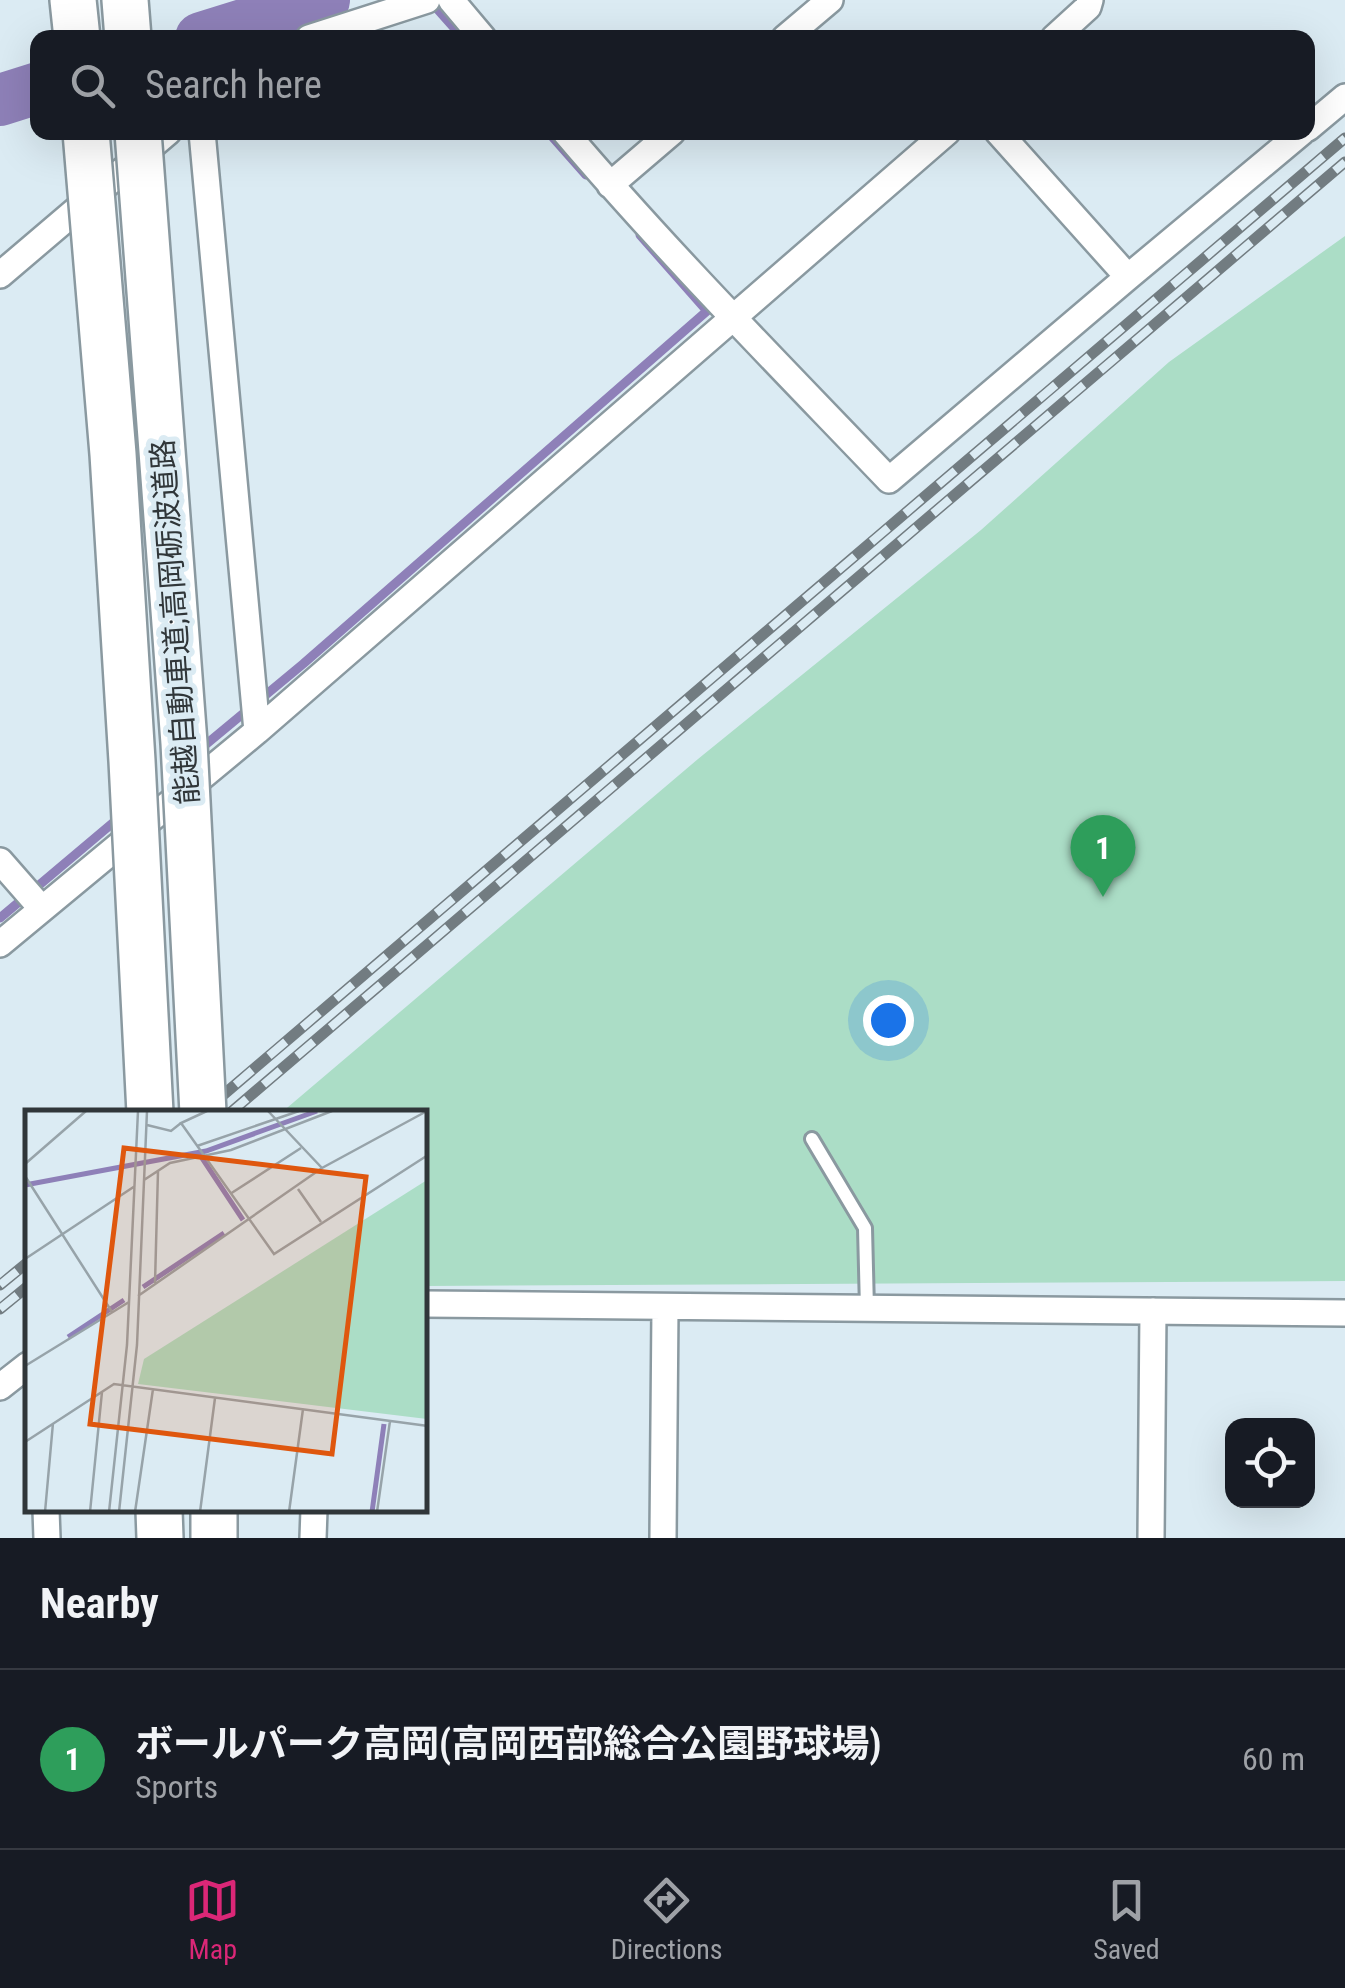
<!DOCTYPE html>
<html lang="en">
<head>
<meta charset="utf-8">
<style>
  :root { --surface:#171b24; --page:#242831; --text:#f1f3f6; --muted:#9ea1a6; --line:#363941; --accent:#db2777 }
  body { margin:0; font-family:"Roboto Condensed","Noto Sans JP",sans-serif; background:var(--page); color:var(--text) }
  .controls { position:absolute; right:30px; bottom:30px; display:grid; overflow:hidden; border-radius:20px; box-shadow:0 10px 40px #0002 }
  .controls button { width:90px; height:90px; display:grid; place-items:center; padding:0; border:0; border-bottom:2px solid var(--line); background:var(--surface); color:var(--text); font:50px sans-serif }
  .you { position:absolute; left:888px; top:1020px; width:35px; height:35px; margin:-25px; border:8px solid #fff; border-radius:50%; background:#1a73e8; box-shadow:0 0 0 15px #1a73e833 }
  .badge { display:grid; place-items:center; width:65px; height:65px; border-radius:50%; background:var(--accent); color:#fff; font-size:32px; font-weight:700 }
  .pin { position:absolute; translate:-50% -82px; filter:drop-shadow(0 2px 5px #0008) }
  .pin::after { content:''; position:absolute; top:52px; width:35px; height:30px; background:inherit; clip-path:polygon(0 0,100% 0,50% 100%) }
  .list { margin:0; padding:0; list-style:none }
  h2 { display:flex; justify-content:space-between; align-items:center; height:130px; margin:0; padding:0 40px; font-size:42px }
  h2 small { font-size:32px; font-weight:400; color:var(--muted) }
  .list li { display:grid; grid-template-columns:65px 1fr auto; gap:30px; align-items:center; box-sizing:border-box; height:180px; padding:0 40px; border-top:2px solid var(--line) }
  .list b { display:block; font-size:38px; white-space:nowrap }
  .list p { margin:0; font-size:32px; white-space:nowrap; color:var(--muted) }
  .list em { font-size:32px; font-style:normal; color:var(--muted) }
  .icon { flex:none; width:55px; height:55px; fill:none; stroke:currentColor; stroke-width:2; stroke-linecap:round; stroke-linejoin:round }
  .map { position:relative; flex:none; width:1345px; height:1538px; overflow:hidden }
  .search { position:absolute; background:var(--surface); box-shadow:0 10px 40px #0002; left:30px; right:30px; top:30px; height:110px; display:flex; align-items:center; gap:25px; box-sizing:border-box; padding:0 35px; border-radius:20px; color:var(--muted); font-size:38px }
  .sheet { height:310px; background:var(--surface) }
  nav { display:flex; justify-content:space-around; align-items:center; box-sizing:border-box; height:140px; border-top:2px solid var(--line); background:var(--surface); font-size:28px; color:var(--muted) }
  nav a { display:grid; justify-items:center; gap:5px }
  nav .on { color:var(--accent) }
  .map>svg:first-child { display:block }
  .green { fill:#abddc6 }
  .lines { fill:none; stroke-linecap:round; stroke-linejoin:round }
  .stream { stroke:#8e80b8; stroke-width:9 }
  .river { stroke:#8e80b8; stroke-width:52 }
  .service-casing { stroke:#8a99a0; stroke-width:18 }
  .minor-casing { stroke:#8a99a0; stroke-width:30 }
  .motorway-casing { stroke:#8a99a0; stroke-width:50 }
  .service { stroke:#fff; stroke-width:12 }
  .minor { stroke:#fff; stroke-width:25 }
  .motorway { stroke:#fff; stroke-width:45 }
  .rail-casing { stroke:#727c81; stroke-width:11 }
  .rail { stroke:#dbebf3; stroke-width:8; stroke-dasharray:22; stroke-linecap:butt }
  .motorway-bridge-casing { stroke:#8a99a0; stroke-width:50; stroke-linecap:butt }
  .motorway-bridge { stroke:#fff; stroke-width:45 }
  .labels { text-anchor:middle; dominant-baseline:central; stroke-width:10; stroke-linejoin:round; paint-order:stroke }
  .street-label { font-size:30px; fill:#303639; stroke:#dbebf3 }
  .inset-river { fill:none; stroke:#8e80b8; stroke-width:5 }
  .inset-road { fill:none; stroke:#97a3a9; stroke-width:2.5 }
  .view { fill:#df570e; fill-opacity:0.15; stroke:#df570e; stroke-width:5 }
  .inset-edge { fill:none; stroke:#303639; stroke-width:5 }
</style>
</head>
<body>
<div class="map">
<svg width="1345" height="1538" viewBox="0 0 1345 1538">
  <rect width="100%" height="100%" fill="#dbebf3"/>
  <path class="green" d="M1345,236V1281L425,1286V1113H281L698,759L981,530L1169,362Z"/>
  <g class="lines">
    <path class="stream" d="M431,2L463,38
      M548,132L586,175
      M198,751L303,664L707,311L640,235
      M0,918L121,816"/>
    <path class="river" d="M201,38L324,0
      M0,100L38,88"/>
    <defs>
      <path id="service" d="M812,1139L865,1228L867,1309"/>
      <path id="minor" d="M451,0L483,38
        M309,38L427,0
        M785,38L830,0
        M1054,38L1088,7L1090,0
        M1308,128L1345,97
        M202,132L257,731
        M565,132C668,253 780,366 889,480L1128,277L1302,132
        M998,132L1128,277
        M610,185L672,132
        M0,275L168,132
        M0,861L42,909
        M0,944L257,731L947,132
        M425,1304L1345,1313
        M0,1387L28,1365
        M46,1510L47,1538
        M313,1538L314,1510
        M663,1538L665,1308
        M1151,1538L1153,1311"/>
      <path id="motorway" d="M73,0L77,38
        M125,0L128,38
        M159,1510L160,1538
        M214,1510V1538"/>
    </defs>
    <use href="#service" class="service-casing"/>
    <use href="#minor" class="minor-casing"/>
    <use href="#motorway" class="motorway-casing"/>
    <use href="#service" class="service"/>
    <use href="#minor" class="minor"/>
    <use href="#motorway" class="motorway"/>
    <defs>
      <path id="rail" d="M202,1113L1345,138
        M230,1113L1345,162
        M0,1285L28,1262
        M0,1309L28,1286"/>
    </defs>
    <use href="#rail" class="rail-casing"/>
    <use href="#rail" class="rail"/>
    <defs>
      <path id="motorway-bridge" d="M86,132L113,454L132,761L150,1113
        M138,132L184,743L203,1113"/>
    </defs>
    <use href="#motorway-bridge" class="motorway-bridge-casing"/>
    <use href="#motorway-bridge" class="motorway-bridge"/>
  </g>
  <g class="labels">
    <g class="street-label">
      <text transform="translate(175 622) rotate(-94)">能越自動車道;高岡砺波道路</text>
    </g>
  </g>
  <g transform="translate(25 1110)">
    <rect width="402" height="402" fill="#dbebf3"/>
    <path d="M402,70V309L113,274L119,249Z" fill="#abddc6"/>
    <path class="inset-river" d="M173,42L218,110M0,75L181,41L292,1M118,177L199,123M43,227L99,190M347,402L359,314"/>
    <path class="inset-road" d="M182,1L156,13L249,144L403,45M243,1L297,58M122,15L146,21L156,13M172,36L274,1M0,54L61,1M0,66L87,202M119,70L145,53L206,40L307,1M273,79L296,112M205,84L276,38M0,149L110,76M130,173L133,61M113,186L297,58L402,1M0,256L104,192M0,332L89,274L403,316M20,402L28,313M65,402L77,282M84,402L102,235L113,1M94,402L112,235L122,1M110,402L128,279M175,402L190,288M264,402L278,299M352,402L365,311"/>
    <path class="view" d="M99,38L341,67L307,344L65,314Z"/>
    <rect width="402" height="402" class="inset-edge"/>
  </g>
</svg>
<div class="controls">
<button><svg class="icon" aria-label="locate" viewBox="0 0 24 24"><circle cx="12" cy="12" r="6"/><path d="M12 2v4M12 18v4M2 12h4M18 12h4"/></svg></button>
</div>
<div class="you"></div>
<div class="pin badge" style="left:1103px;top:897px;background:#2e9e5b">1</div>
<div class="search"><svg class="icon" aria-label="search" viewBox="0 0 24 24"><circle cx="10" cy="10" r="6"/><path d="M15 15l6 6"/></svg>Search here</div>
</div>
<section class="sheet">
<h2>Nearby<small></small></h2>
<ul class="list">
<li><span class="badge" style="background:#2e9e5b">1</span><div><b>ボールパーク高岡(高岡西部総合公園野球場)</b><p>Sports</p></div><em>60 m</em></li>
</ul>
</section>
<nav>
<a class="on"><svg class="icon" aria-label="map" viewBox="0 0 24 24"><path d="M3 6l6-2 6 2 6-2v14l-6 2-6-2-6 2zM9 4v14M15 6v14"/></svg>Map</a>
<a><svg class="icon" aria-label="directions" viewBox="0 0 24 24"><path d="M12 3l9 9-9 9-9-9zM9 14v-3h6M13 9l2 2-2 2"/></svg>Directions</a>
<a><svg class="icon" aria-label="saved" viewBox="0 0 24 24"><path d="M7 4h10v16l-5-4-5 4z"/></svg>Saved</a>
</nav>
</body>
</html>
